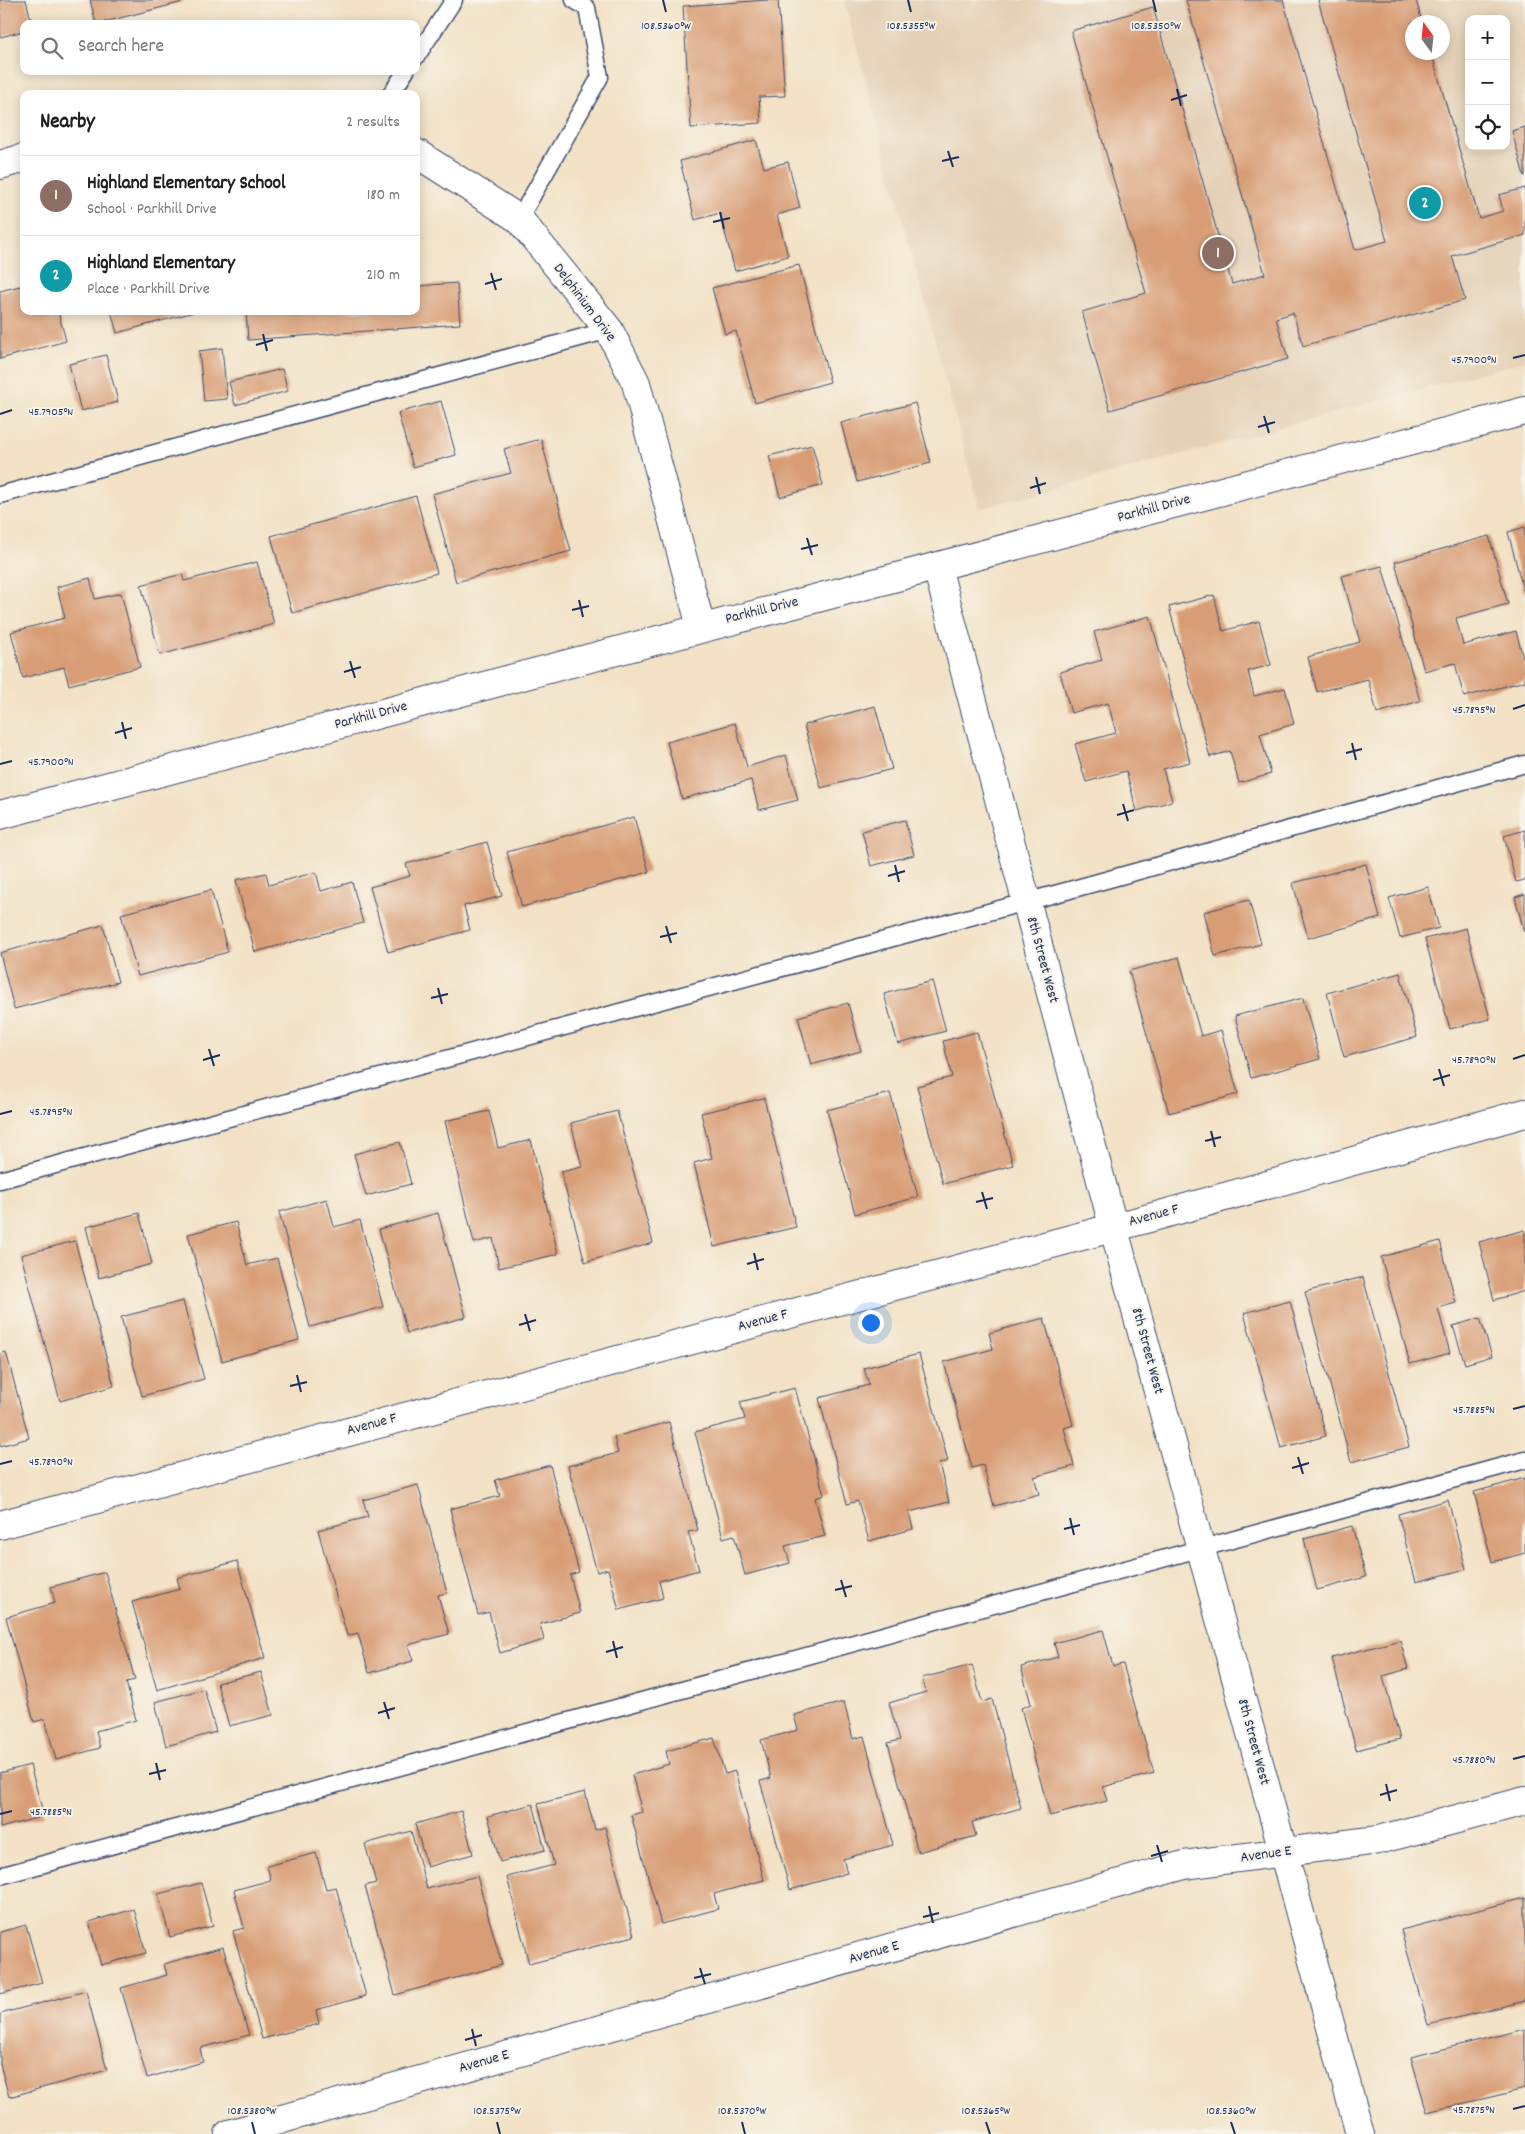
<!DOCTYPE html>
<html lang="en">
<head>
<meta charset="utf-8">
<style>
  :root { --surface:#fff; --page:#f2f2f2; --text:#202124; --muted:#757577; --line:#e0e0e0; --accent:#1f6fb2 }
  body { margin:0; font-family:Dekko,sans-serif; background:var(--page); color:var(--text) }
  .controls { position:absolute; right:15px; top:15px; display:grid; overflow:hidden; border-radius:10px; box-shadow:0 2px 12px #0003 }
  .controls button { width:45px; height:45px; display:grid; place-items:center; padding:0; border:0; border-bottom:1px solid var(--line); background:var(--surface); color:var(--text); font:25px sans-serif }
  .compass { position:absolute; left:1405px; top:15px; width:45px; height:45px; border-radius:50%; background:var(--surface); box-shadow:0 2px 12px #0003; rotate:345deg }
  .you { position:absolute; left:870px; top:1322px; width:18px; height:18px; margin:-12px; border:4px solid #fff; border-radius:50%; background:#1a73e8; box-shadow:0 0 0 8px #1a73e833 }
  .badge { display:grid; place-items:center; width:32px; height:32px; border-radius:50%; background:var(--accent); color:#fff; font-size:16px; font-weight:700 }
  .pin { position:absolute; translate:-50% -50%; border:2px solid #fff; box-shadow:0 1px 5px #0006 }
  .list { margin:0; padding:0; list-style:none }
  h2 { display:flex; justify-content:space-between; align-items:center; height:65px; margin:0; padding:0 20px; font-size:21px }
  h2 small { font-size:16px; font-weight:400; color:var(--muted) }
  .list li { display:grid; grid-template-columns:32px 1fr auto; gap:15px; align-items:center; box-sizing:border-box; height:80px; padding:0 20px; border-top:1px solid var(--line) }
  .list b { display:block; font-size:19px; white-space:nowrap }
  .list p { margin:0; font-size:16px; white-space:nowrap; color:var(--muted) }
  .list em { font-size:16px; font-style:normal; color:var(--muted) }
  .icon { flex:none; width:28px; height:28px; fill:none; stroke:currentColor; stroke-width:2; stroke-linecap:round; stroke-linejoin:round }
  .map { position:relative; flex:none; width:1525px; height:2134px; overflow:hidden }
  .search { position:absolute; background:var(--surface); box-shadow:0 2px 12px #0003; left:20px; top:20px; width:400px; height:55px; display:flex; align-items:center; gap:12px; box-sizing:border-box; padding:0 18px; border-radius:10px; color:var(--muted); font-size:19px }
  .panel { position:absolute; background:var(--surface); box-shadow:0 2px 12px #0003; left:20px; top:90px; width:400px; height:225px; border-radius:10px }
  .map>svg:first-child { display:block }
  .built { fill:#e4d0b6; fill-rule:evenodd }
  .building { fill:#d89d76 }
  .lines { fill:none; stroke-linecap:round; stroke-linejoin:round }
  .service-casing { stroke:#3b4a6d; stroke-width:19 }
  .minor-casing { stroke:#3b4a6d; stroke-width:30 }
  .tertiary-casing { stroke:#3b4a6d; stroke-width:30 }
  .service { stroke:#fff; stroke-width:16 }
  .minor { stroke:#fff; stroke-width:28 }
  .tertiary { stroke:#fff; stroke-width:28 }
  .ticks { fill:none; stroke:#1b2f5e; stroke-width:2 }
  .labels { text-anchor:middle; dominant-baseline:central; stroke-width:4; stroke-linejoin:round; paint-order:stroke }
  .street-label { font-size:15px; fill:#1b2f5e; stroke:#f7f3e8 }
  .ticks-label { font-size:12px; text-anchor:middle; fill:#1b2f5e; stroke:#f7f3e8; stroke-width:4; stroke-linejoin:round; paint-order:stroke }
</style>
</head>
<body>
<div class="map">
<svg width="1525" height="2134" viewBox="0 0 1525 2134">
  <rect width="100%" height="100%" fill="#f7f3e8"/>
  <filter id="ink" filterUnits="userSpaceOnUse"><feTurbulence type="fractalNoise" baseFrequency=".02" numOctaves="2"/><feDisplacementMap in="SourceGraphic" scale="10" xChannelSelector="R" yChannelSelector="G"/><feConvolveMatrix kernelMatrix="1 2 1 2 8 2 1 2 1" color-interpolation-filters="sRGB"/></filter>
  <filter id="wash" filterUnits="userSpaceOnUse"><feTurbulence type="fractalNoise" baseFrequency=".0096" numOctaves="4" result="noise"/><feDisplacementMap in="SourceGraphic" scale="20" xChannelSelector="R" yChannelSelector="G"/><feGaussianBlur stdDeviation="1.12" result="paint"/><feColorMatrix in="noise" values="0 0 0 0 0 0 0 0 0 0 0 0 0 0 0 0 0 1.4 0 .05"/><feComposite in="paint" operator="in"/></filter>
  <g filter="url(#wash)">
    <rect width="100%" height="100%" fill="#f2e1c5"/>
    <path class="built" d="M844,0H1525V361L980,509ZM1469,19H1506V146H1469ZM1412,22H1442V52H1412Z"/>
    <g id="blocks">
      <path class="building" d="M0,0H26L32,24H24V31L0,37Z
        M90,0H183V2L96,24Z
        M767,0H778L785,96L759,97L761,123L691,128L683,6Z
        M1186,0H1283L1355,250L1387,241L1318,0H1416L1422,22H1412V52H1431L1479,218L1503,211L1499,195L1525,188V235L1452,256L1465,300L1303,346L1293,313L1276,318L1288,359L1110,410L1082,312L1146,293L1071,31L1153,7L1232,284L1265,274Z
        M1525,127V176H1524L1512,131Z
        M756,140L764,168L788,162L800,208L777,215L788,256L735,271L720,213L695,220L680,161Z
        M799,265L830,382L755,403L736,331L725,334L712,288Z
        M457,283L460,324L248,340L246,311H416V286Z
        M24,285V311H58L66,341L0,359V291Z
        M111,311H194V312L117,333Z
        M222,348L227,399L204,401L199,351Z
        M106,355L118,402L81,411L69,364Z
        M282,369L288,391L235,405L229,382Z
        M441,401L456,455L413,467L398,413Z
        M915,403L931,463L857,482L841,423Z
        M541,439L571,551L456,582L432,494L511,473L504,449Z
        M812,445L823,485L780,497L769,456Z
        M416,496L437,573L292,613L271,536Z
        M1525,527V593H1524L1508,532Z
        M1489,536L1508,604L1456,618L1463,645L1516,631L1525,665V681L1464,697L1455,663L1424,671L1395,562Z
        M257,562L274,624L160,655L141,585L182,574L184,581Z
        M1382,566L1420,701L1377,713L1368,679L1317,692L1308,657L1360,642L1342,576Z
        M90,578L95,599L121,593L140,667L69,685L64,667L23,678L11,632L65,618L57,587Z
        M1214,595L1223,631L1259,621L1271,665L1248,671L1254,696L1285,688L1294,724L1260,734L1271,774L1239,783L1230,751L1210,757L1169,607Z
        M1150,616L1190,762L1163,769L1172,801L1137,811L1126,771L1086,782L1075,744L1116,733L1108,703L1071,713L1060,672L1102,660L1094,632Z
        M875,706L892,769L821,788L804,725Z
        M735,723L747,767L786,755L798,800L759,810L751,780L682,799L667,742Z
        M634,817L649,872L522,907L507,852Z
        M905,820L914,855L871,866L862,831Z
        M1525,830V880L1516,882L1504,836Z
        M487,842L502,896L464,906L470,930L388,952L370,887L410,876L406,864Z
        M1366,864L1380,918L1308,938L1293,883Z
        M316,872L321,891L352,882L363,923L255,952L236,880L266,873L269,885Z
        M1428,887L1439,928L1400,938L1389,898Z
        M211,890L228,952L138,976L121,914Z
        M1525,894V932H1524L1515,897Z
        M1249,900L1261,944L1215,956L1204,912Z
        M103,925L118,982L14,1009L0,953Z
        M1466,928L1490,1019L1450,1029L1425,939Z
        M1179,957L1201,1036L1221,1030L1238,1094L1169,1113L1129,971Z
        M1400,973L1417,1037L1344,1057L1327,993Z
        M932,981L946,1031L898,1044L884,994Z
        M1303,998L1320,1059L1251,1078L1235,1016Z
        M848,1003L861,1051L811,1065L798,1017Z
        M977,1032L1013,1165L943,1184L917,1086L952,1077L943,1041Z
        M890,1093L918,1197L855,1214L827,1110Z
        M764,1098L796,1227L714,1247L694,1163L712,1158L701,1113Z
        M489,1111L498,1148L531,1140L558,1254L499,1268L493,1238L474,1243L445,1121Z
        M617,1111L653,1243L585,1262L561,1172L582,1167L571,1123Z
        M400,1142L411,1184L366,1196L354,1154Z
        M327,1199L334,1227L360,1220L383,1307L310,1327L279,1212Z
        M139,1213L152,1264L99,1278L86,1227Z
        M438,1213L466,1317L407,1333L379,1229Z
        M236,1222L247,1265L277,1258L299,1340L222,1361L188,1234Z
        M1525,1230V1291L1494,1300L1479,1242Z
        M75,1241L114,1386L60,1401L21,1255Z
        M1440,1241L1456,1303L1438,1308L1450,1353L1410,1364L1381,1257Z
        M1363,1277L1409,1447L1351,1462L1305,1292Z
        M183,1301L204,1379L142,1396L121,1317Z
        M1290,1301L1326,1436L1281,1448L1244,1313Z
        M1044,1318L1073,1425L1064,1428L1074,1466L1034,1477L1039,1494L994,1506L983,1465L972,1468L944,1362L993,1349L989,1333Z
        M1480,1318L1492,1356L1465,1364L1453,1326Z
        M6,1352L29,1438L0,1446V1354Z
        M919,1354L948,1461L939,1464L949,1502L909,1512L913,1529L869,1541L858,1501L847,1504L819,1398L869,1385L864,1368Z
        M795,1388L824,1495L815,1498L825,1536L785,1546L790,1563L745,1575L734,1535L723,1538L695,1432L745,1419L740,1402Z
        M669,1422L698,1530L688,1532L699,1570L659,1581L663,1598L619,1610L608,1569L597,1572L568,1466L618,1453L614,1437Z
        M550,1465L579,1572L570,1575L580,1613L540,1624L544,1640L500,1653L489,1612L478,1615L450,1509L500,1496L495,1480Z
        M1525,1478V1553L1492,1562L1474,1492Z
        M418,1485L447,1593L438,1595L449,1634L408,1645L413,1661L369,1673L358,1633L347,1636L318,1530L368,1517L363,1500Z
        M1448,1500L1466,1569L1416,1582L1398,1514Z
        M1352,1526L1366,1577L1317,1590L1304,1539Z
        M237,1561L265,1658L157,1690L132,1602L180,1589L177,1578Z
        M105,1572L135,1680L126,1682L136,1720L96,1731L100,1748L56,1760L45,1719L34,1722L6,1617L55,1603L51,1587Z
        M1103,1630L1113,1666L1123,1664L1154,1773L1103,1787L1107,1801L1050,1816L1021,1708L1031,1704L1021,1667L1058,1657L1054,1643Z
        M1400,1640L1408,1669L1383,1676L1400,1739L1356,1750L1332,1658Z
        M972,1665L982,1702L992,1699L1021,1808L972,1822L976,1836L918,1852L888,1743L900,1740L889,1703L926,1692L922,1678Z
        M261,1672L273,1715L229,1726L217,1683Z
        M204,1689L216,1732L166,1746L155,1702Z
        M844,1702L853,1739L864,1736L893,1845L843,1859L847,1873L790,1890L760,1781L771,1778L761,1740L798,1730L794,1715Z
        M714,1738L725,1774L735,1771L764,1880L714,1894L718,1909L661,1924L631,1815L642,1812L632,1775L669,1764L666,1751Z
        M30,1765L44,1816L0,1828V1773Z
        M585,1792L595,1830L605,1827L634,1936L529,1964L507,1877L554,1865L538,1804Z
        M533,1804L545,1850L500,1862L488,1816Z
        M461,1811L473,1854L427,1867L415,1824Z
        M411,1831L427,1889L477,1876L502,1965L395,1995L365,1886L376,1883L365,1844Z
        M316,1853L326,1889L336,1887L366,1996L316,2010L319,2024L262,2039L233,1931L244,1928L234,1890L271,1880L267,1866Z
        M201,1883L213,1926L170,1937L158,1894Z
        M1525,1898V2001L1428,2025L1401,1930Z
        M134,1909L146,1953L101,1965L89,1922Z
        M26,1925L42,1983L0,1994V1932Z
        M223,1947L249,2035L200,2048L203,2062L147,2078L121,1988L167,1975L164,1964Z
        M86,1991L107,2070L9,2097L0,2064V2014Z
        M1525,2029V2089L1427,2112L1411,2057Z"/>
    </g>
  </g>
  <g filter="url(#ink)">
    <use href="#blocks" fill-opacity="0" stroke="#3b4a6d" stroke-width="1"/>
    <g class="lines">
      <defs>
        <path id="service" d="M416,57L454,0
          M391,94L406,71
          M519,219L600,77L587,8L574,0
          M0,495L609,330
          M0,1180L1066,891L1525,764
          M0,1876L1525,1460"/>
        <path id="minor" d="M416,153L519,219L609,330L636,383L701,627
          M0,165L24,158
          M0,1525L1153,1217L1525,1113
          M229,2134L1184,1865L1378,1840L1525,1801"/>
        <path id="tertiary" d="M937,567L1122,1259L1360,2134
          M0,815C508,679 1017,545 1525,411"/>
      </defs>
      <use href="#service" class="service-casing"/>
      <use href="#minor" class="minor-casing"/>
      <use href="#tertiary" class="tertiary-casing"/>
      <use href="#service" class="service"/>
      <use href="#minor" class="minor"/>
      <use href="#tertiary" class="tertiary"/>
    </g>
  </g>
  <path class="ticks" d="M663,0L666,12M908,0L911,12M1153,0L1156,12M1177,89L1181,106M1171,100L1187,95M948,151L953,167M942,161L959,157M720,212L724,229M713,222L730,218M491,273L496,290M485,284L502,279M263,334L267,351M256,345L273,340M1513,358L1525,355M0,414L12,410M1264,416L1269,433M1258,427L1275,422M1036,477L1040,494M1030,488L1046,483M807,538L812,555M801,549L818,545M579,600L583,617M572,610L589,606M350,661L355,678M344,672L361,667M1513,709L1525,705M122,722L126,739M115,733L132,728M1352,743L1356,760M1346,753L1362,749M0,764L12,761M1123,804L1128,821M1117,815L1134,810M895,865L899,882M888,876L905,871M666,926L671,943M660,937L677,933M438,988L442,1004M431,998L448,994M209,1049L214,1066M1513,1059L1525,1055M203,1060L220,1055M1439,1069L1444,1086M1433,1080L1450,1075M0,1114L12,1111M1211,1131L1215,1147M1205,1141L1221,1137M982,1192L987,1209M976,1202L993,1198M754,1253L758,1270M747,1264L764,1259M525,1314L530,1331M519,1325L536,1320M297,1375L301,1392M290,1386L307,1382M1513,1409L1525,1406M1298,1457L1303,1474M0,1464L12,1461M1292,1468L1309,1463M1070,1518L1074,1535M1064,1529L1080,1525M841,1580L846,1597M835,1590L852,1586M613,1641L617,1658M606,1652L623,1647M384,1702L389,1719M378,1713L395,1708M1513,1759L1525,1756M156,1763L160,1780M149,1774L166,1770M1386,1784L1390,1801M1380,1795L1397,1790M0,1814L12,1811M1157,1845L1162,1862M1151,1856L1168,1851M929,1906L933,1923M923,1917L939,1913M700,1968L705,1984M694,1978L711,1974M472,2029L476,2046M465,2040L482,2035M1513,2109L1525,2106M252,2122L255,2134M497,2122L500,2134M742,2122L745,2134M986,2122L990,2134M1231,2122L1235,2134"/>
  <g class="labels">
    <g class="street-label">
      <text transform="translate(584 303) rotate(53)">Delphinium Drive</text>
      <text transform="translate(1154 509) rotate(-15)">Parkhill Drive</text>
      <text transform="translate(762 611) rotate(-14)">Parkhill Drive</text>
      <text transform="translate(371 716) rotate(-15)">Parkhill Drive</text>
      <text transform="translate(1042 960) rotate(75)">8th Street West</text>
      <text transform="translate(1154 1216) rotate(-15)">Avenue F</text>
      <text transform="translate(763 1321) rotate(-15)">Avenue F</text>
      <text transform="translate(1147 1351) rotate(75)">8th Street West</text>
      <text transform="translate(372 1425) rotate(-15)">Avenue F</text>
      <text transform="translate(1253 1742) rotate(75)">8th Street West</text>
      <text transform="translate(1266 1855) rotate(-8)">Avenue E</text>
      <text transform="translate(874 1953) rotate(-16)">Avenue E</text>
      <text transform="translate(484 2062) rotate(-16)">Avenue E</text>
    </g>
  </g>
  <g class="ticks-label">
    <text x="666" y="29">108.5360°W</text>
    <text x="911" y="29">108.5355°W</text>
    <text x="1156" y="29">108.5350°W</text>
    <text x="1474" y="363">45.7900°N</text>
    <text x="51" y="415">45.7905°N</text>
    <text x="1474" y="713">45.7895°N</text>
    <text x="51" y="765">45.7900°N</text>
    <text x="1474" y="1063">45.7890°N</text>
    <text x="51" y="1115">45.7895°N</text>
    <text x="1474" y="1413">45.7885°N</text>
    <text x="51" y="1465">45.7890°N</text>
    <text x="1474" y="1763">45.7880°N</text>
    <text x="51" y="1815">45.7885°N</text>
    <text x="1474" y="2113">45.7875°N</text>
    <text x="252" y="2114">108.5380°W</text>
    <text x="497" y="2114">108.5375°W</text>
    <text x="742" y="2114">108.5370°W</text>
    <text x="986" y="2114">108.5365°W</text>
    <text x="1231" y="2114">108.5360°W</text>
  </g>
</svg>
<div class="controls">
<button>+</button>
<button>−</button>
<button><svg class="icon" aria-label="locate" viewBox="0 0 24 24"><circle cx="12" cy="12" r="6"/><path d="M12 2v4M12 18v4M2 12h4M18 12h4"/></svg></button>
</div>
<svg class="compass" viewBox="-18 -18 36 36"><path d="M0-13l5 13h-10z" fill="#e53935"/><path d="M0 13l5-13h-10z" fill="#757577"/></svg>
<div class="you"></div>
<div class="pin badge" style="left:1218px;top:253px;background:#8d6e63">1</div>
<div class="pin badge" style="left:1425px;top:203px;background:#0f9aa8">2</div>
<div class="search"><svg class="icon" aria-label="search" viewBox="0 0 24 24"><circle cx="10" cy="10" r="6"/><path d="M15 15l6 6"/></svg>Search here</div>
<section class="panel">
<h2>Nearby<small>2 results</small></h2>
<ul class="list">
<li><span class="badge" style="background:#8d6e63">1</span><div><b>Highland Elementary School</b><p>School · Parkhill Drive</p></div><em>180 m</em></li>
<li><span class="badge" style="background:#0f9aa8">2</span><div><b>Highland Elementary</b><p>Place · Parkhill Drive</p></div><em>210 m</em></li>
</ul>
</section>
</div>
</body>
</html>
